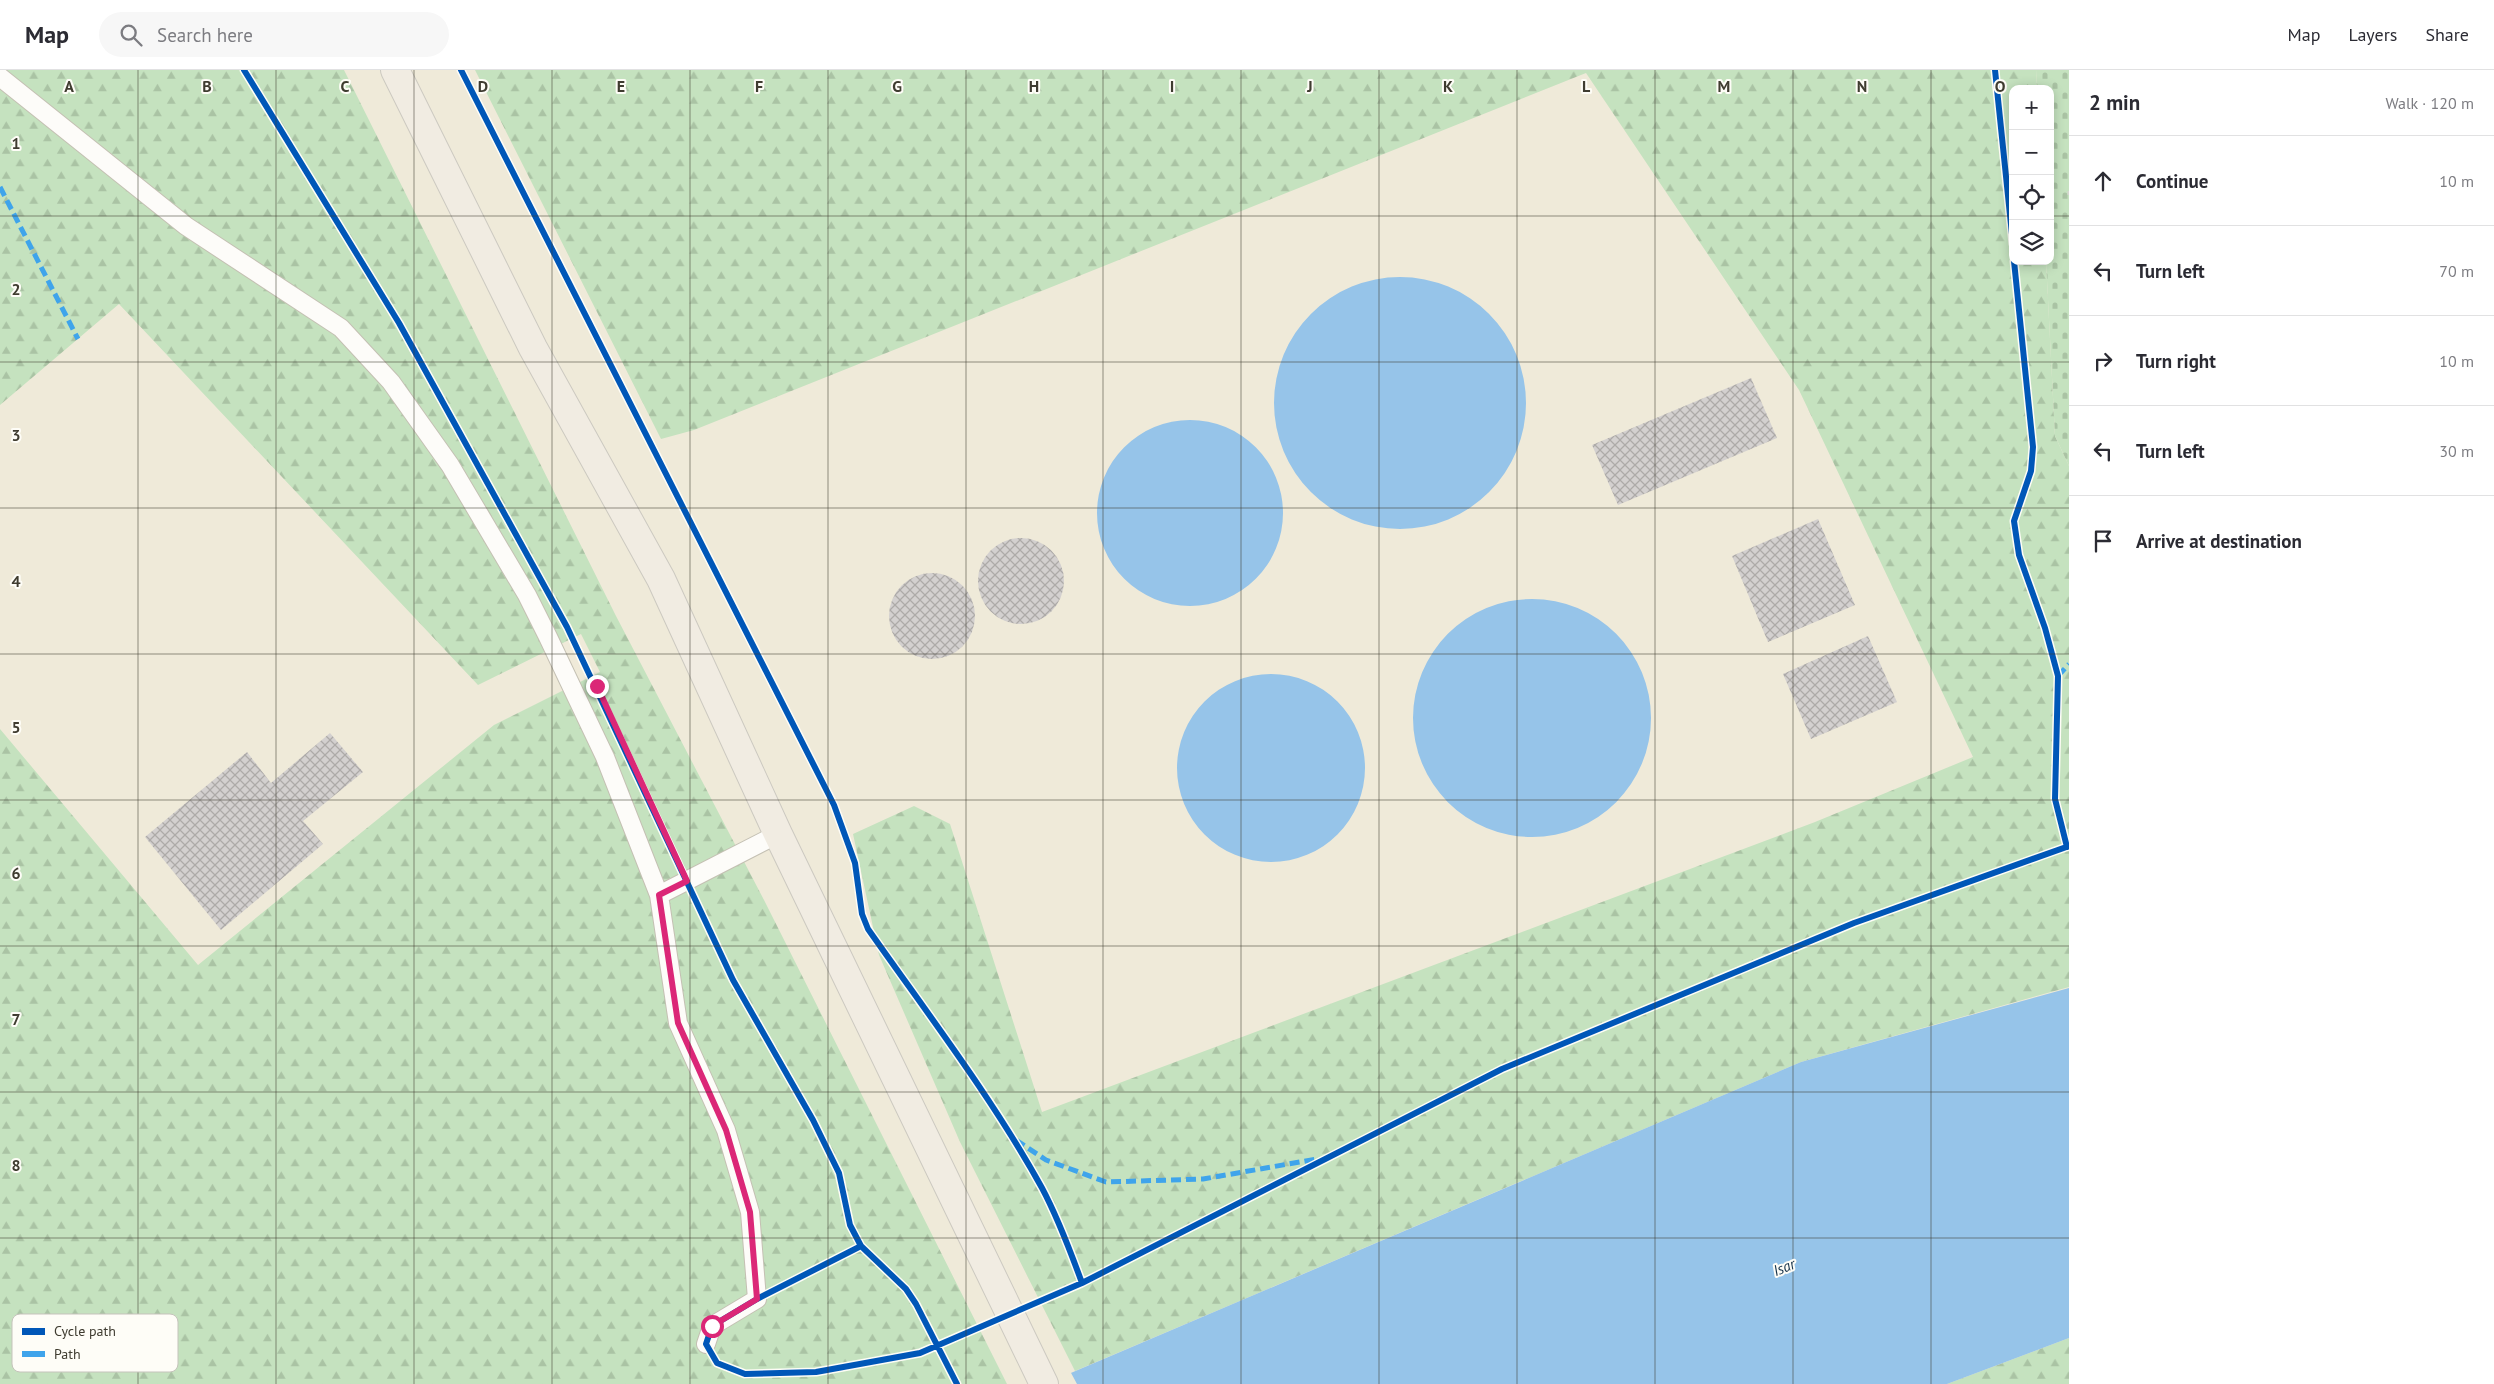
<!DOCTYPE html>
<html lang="en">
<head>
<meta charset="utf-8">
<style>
  :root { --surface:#fff; --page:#f7f7f7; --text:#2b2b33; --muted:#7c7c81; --line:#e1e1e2 }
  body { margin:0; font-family:"PT Sans",sans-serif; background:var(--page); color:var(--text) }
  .controls { position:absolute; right:15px; top:15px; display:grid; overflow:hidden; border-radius:10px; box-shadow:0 2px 12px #0003 }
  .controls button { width:45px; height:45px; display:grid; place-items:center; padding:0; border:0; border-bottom:1px solid var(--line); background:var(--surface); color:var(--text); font:25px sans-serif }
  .stop { position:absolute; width:15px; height:15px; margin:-11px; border:4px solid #db2777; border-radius:50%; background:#fff }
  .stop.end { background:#db2777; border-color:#fff; box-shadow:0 1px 5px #0008 }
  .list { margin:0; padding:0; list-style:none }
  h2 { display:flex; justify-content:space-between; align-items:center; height:65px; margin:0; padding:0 20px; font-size:21px }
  h2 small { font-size:16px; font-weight:400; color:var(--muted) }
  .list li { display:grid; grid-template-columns:32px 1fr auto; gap:15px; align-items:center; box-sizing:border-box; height:90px; padding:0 20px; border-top:1px solid var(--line) }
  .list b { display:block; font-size:19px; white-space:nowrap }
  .list em { font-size:16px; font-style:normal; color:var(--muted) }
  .icon { flex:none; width:28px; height:28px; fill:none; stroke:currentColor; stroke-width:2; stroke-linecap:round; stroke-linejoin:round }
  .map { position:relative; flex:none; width:2069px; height:1314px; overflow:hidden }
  header { display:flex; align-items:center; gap:30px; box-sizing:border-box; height:70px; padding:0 25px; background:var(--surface); border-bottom:1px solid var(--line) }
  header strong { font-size:24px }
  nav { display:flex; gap:28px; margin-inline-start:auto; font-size:18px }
  .search { width:350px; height:45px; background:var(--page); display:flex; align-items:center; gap:12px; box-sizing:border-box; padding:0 18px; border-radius:28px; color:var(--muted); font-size:19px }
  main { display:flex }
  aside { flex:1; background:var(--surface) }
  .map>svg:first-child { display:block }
  .forest { fill:url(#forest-firs) }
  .cemetery { fill:url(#cemetery-stones) }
  .water { fill:#96c4e9 }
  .pier { fill:#efead9 }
  .building { fill:url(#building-cross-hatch) }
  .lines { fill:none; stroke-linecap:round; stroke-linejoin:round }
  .lane-casing { stroke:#c4c0b3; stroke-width:20 }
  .primary-casing { stroke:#ccc9c0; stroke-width:30 }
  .path { stroke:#d6d6d0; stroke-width:3; stroke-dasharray:4 4; stroke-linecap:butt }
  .lane { stroke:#fdfcf9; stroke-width:18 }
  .primary { stroke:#f1ece2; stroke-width:28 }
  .quiet { stroke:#3fa4eb; stroke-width:5; stroke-dasharray:10 5; stroke-linecap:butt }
  .cycleway-casing { stroke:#fefdf7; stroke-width:9 }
  .cycleway { stroke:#0057b8; stroke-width:6 }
  .route { stroke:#db2777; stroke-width:6 }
  .grid { fill:none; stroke:#3f3c30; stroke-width:1; stroke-opacity:0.55 }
  .labels { text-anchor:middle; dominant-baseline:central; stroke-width:4; stroke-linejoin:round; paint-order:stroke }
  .water-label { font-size:15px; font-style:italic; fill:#15324a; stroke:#fefdf7 }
  .key { fill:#fefdf7; stroke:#c5c3bb; stroke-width:1 }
  .key-label { font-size:14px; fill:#3f3c30 }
  .grid-label { font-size:16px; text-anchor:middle; font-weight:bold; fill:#3f3c30; stroke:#fefdf7; stroke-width:4; stroke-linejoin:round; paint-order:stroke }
</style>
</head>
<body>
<header>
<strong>Map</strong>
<div class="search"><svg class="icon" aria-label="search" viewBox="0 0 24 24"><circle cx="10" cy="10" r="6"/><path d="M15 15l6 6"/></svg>Search here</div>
<nav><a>Map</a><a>Layers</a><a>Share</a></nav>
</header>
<main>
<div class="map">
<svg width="2069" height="1314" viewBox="0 0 2069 1314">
  <defs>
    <pattern id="forest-firs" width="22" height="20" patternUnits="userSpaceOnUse" patternTransform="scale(1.25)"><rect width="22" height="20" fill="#c5e2bf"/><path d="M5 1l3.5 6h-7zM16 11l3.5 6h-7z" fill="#aac3a4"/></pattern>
    <pattern id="cemetery-stones" width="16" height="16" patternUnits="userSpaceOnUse" patternTransform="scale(1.25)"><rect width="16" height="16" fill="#c5e2bf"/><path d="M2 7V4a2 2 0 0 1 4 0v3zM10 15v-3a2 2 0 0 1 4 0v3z" fill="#aac3a4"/></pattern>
    <pattern id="building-cross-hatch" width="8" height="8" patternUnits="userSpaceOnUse" patternTransform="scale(1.25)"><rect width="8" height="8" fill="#d3d0cf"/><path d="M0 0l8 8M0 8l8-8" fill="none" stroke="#adaaa8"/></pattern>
  </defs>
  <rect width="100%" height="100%" fill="#efead9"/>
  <path class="forest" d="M0,0H344L616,546L764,830L1007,1314H0V659L198,895L494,655L600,602L581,564L478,615L119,234L0,335Z
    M475,0H2036L2037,19H2013V191H2046L2055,366L2069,396V917L1801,992L1075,1301L960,1072L879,885L853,764L914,736L950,754L1042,1042L1815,752L1973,687L1799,320L1586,3L694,360L661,369Z
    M2069,1268V1314H1947Z"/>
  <path class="cemetery" d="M2036,0H2069V396L2055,366L2046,191H2050V19H2037Z"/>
  <path class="water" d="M1274 333a126 126 0 1 1 252 0a126 126 0 1 1-252 0Z
    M1097 443a93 93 0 1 1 186 0a93 93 0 1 1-186 0Z
    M1413 648a119 119 0 1 1 238 0a119 119 0 1 1-238 0Z
    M1177 698a94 94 0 1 1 188 0a94 94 0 1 1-188 0Z
    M2069,918V1268L1947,1314H1045L1801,992Z"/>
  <path class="pier" d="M1070,1301L1077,1314H1042L1043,1312Z"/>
  <path class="building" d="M1751,308L1777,368L1618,435L1592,375Z
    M1818,449L1855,535L1768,572L1732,486Z
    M978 511a43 43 0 1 1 86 0a43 43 0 1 1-86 0Z
    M889 546a43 43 0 1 1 86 0a43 43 0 1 1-86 0Z
    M1868,566L1897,632L1811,669L1783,604Z
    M330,663L363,702L303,751L323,774L221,860L145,767L247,682L271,713Z"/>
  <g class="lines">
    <defs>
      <path id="lane" d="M0,7L186,156L341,258L391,312L450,395L527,525L548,567L605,687L659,825L678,953L726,1060L750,1142L757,1229L712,1256L706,1274
        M659,825L778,764"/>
      <path id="primary" d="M395,0L533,278L661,509L778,764L1044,1314"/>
    </defs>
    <use href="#lane" class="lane-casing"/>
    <use href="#primary" class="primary-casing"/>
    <path class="path" d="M2069,121V126"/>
    <use href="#lane" class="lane"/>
    <use href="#primary" class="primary"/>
    <path class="quiet" d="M0,117L78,269
      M2058,606L2069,594
      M1016,1070L1046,1090L1106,1112L1203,1109L1317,1089"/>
    <defs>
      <path id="cycleway" d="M244,0L399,253L567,557L733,910L813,1050L839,1103L850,1155L861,1176L906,1219L916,1234L957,1314
        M461,0L834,735L855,793L862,844L868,859C927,943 993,1029 1042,1118C1058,1148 1070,1180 1082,1213
        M1995,0L2013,174
        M2014,191L2033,377L2031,401L2014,451L2019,485L2045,558L2058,606L2055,729L2067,777
        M861,1176L757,1229L712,1256L706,1274L717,1293L745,1304L816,1302L920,1283L1082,1213L1502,999L1854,853L2069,776"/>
    </defs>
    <use href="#cycleway" class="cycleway-casing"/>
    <use href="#cycleway" class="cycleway"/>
  </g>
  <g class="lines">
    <path class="route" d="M597,616L687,811L659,825L678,953L726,1060L750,1142L757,1229L712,1256"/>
  </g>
  <path class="grid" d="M138,0V1314M276,0V1314M414,0V1314M552,0V1314M690,0V1314M828,0V1314M966,0V1314M1103,0V1314M1241,0V1314M1379,0V1314M1517,0V1314M1655,0V1314M1793,0V1314M1931,0V1314M0,146H2013M2050,146H2069M0,292H2069M0,438H2069M0,584H2069M0,730H2069M0,876H2069M0,1022H2069M0,1168H2069"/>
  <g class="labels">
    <g class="water-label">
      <text transform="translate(1784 1197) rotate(-22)">Isar</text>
    </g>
  </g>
  <rect x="12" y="1244" width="166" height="58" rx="8" class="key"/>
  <rect x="22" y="1258" width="23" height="7" fill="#0057b8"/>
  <rect x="22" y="1281" width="23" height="6" fill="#3fa4eb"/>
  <g class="key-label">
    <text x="54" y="1266">Cycle path</text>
    <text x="54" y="1289">Path</text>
  </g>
  <g class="grid-label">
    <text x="69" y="22">A</text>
    <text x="207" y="22">B</text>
    <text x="345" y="22">C</text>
    <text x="483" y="22">D</text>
    <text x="621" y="22">E</text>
    <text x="759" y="22">F</text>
    <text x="897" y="22">G</text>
    <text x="1034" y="22">H</text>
    <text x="1172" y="22">I</text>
    <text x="1310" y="22">J</text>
    <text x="1448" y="22">K</text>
    <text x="1586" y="22">L</text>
    <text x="1724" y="22">M</text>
    <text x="1862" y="22">N</text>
    <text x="2000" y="22">O</text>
    <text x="16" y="79">1</text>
    <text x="16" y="225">2</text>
    <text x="16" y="371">3</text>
    <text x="16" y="517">4</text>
    <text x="16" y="663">5</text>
    <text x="16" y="809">6</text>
    <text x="16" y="955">7</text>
    <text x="16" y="1101">8</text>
  </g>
</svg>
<div class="controls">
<button>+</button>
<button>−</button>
<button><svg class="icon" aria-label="locate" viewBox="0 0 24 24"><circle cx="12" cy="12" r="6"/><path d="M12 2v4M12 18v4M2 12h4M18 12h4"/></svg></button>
<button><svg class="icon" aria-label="layers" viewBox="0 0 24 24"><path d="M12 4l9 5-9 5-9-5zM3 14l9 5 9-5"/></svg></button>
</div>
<div class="stop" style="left:712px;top:1256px"></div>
<div class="stop end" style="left:597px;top:616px"></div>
</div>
<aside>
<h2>2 min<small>Walk · 120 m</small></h2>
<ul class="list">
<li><svg class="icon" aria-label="ahead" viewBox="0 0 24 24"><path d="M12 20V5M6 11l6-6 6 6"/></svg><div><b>Continue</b></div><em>10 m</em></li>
<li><svg class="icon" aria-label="left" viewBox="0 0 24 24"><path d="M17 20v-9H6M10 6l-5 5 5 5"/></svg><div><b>Turn left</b></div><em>70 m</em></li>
<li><svg class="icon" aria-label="right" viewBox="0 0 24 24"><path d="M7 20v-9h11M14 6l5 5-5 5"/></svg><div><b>Turn right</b></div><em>10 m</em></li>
<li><svg class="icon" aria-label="left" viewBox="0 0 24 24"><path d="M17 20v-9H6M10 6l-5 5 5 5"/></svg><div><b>Turn left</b></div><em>30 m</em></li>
<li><svg class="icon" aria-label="arrive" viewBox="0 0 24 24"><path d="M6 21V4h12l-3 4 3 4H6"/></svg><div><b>Arrive at destination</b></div></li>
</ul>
</aside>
</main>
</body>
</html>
